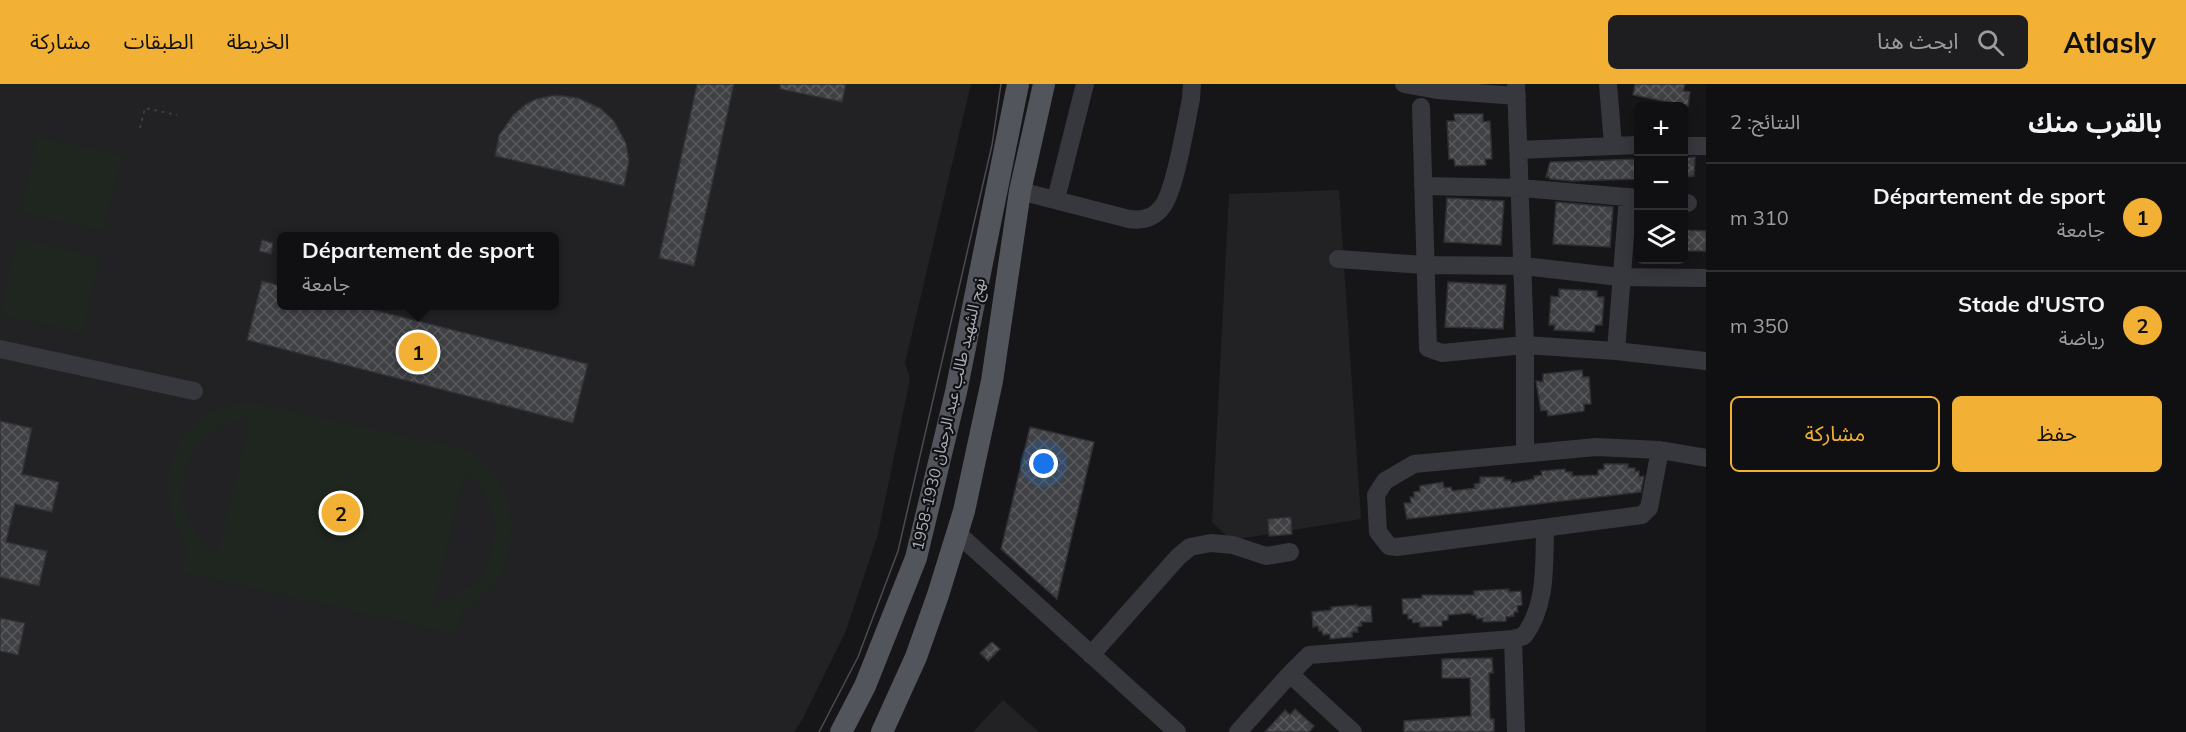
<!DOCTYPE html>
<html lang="ar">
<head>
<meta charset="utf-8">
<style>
  :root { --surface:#101012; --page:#1e1e20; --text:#f1f3f6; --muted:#9c9d9f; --line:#303032; --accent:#f2b134 }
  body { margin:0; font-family:Mulish,"Noto Sans Arabic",sans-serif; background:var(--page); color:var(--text); direction:rtl }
  .controls { position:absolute; right:18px; top:18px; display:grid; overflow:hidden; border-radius:9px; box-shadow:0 3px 15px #0003 }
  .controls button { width:54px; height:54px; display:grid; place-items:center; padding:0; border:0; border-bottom:2px solid var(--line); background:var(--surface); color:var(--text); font:30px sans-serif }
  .you { position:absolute; left:1044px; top:380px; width:21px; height:21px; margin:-15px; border:4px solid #fff; border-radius:50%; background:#1a73e8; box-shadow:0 0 0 9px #1a73e833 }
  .badge { display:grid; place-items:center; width:39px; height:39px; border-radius:50%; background:var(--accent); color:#111; font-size:20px; font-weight:700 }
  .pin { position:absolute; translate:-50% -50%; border:3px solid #fff; box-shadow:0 2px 6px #0006 }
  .popup { position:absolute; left:277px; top:148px; width:282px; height:78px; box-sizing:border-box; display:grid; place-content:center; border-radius:9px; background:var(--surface); filter:drop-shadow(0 2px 4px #0005); font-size:20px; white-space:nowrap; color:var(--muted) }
  .popup b { font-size:22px; color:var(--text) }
  .popup::after { content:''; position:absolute; left:50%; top:100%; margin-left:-12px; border:12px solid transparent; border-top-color:var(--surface) }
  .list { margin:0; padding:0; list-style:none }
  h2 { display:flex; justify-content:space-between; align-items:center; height:78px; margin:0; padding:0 24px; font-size:26px }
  h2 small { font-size:20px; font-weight:400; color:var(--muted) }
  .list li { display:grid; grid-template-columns:39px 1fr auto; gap:18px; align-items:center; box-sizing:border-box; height:108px; padding:0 24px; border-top:2px solid var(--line) }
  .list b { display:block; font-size:22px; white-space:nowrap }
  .list p { margin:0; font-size:20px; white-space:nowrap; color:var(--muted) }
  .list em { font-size:20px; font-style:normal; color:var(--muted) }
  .actions { display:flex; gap:12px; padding:18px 24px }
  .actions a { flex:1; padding:14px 0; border:2px solid var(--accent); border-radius:9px; text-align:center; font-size:21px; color:var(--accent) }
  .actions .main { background:var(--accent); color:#111 }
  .icon { flex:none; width:33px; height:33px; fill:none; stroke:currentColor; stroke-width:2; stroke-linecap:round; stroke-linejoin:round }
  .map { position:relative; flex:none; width:1706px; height:648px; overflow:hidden; direction:ltr }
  header { display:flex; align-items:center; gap:36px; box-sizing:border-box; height:84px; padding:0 30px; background:var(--accent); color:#111 }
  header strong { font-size:28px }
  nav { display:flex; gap:33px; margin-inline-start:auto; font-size:21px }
  .search { width:420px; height:54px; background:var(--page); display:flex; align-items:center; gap:15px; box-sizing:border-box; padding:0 21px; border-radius:9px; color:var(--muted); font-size:22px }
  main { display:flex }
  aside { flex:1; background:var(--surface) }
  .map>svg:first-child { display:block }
  .built { fill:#222225; fill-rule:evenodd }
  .green { fill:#1e261f; fill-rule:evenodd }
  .building { fill:url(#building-cross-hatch); stroke:#303034; stroke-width:1.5 }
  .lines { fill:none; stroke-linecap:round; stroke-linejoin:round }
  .path { stroke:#3d3f44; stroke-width:2; stroke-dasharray:3 4.5; stroke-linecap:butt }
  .minor { stroke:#37383d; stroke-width:18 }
  .major { stroke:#53555c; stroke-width:22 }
  .tram { stroke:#4a4c52; stroke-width:1.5 }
  .labels { text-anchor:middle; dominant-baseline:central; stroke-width:4.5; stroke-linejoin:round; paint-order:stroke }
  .street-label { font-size:16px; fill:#a8adb8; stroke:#111113 }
</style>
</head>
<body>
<header>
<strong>Atlasly</strong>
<div class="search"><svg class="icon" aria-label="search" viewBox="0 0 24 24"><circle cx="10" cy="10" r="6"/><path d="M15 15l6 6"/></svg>ابحث هنا</div>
<nav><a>الخريطة</a><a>الطبقات</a><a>مشاركة</a></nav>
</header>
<main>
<aside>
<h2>بالقرب منك<small>النتائج: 2</small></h2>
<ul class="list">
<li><span class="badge">1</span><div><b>Département de sport</b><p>جامعة</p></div><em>310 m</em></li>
<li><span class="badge">2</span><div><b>Stade d'USTO</b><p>رياضة</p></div><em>350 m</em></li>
</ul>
<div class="actions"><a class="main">حفظ</a><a>مشاركة</a></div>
</aside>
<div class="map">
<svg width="1706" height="648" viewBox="0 0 1706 648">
  <defs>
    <pattern id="building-cross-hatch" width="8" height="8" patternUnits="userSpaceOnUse" patternTransform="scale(1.5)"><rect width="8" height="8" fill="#404145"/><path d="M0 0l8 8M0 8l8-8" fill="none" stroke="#595a5e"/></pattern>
  </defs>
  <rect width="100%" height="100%" fill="#161618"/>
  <path class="built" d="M0,0H971L905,279L910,295L878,450L845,549L802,636L794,648H0ZM282,152H554V222H282Z
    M1339,106L1361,435L1231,456L1212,438L1229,110Z
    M1003,616L1039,648H973Z"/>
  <path class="green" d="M37,53L121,71L104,147L20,128Z
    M17,154L100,173L83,249L0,231Z
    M249,318L469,366C478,374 489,382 496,392C506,405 510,420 511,436C514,479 497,505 462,529L456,550L181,488C183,481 187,472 186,465C185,458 180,451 177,444C174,437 172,429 170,422C163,385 177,344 213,327C224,322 237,320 249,318ZM245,334L250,336L217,472C200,456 185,437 182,413C181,406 184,398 185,391C192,359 215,341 245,334ZM465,389C491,406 498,433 492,463C490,475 488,483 480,493C466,508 450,513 433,523Z"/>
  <path class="building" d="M697,0H734L694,182L659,174Z
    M780,0H846L842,18L780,5Z
    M1635,0H1685L1683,7L1690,8L1688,22L1633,11Z
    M556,11L578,14L600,24L614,37L626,59L629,77L624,102L495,72L499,51L513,31L526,20L536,15Z
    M1454,30H1483V38L1490,37L1492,75H1485L1486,81L1455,82L1454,75H1449L1447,37H1455Z
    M1695,73L1694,92L1683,93V74Z
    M1638,75V95L1572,97L1550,95L1549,93H1546L1550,78Z
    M1447,114L1504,117L1501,161L1444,158Z
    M1556,118L1613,123L1610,163L1553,160Z
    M1683,146L1706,147V167H1683Z
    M262,156L273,159L271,170L259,167Z
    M262,197L282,202V222H359L588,280L573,339L247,256Z
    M1448,198L1506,201L1503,245L1445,243Z
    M1559,205L1597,207V213H1604L1602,241H1595L1594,248L1554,246L1555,241H1549L1551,212L1559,213Z
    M1582,286L1583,293H1589L1591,320H1584V327L1548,332L1547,326L1541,327L1536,297L1543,298V290Z
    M0,337L32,344L22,390L59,398L52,428L15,420L6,458L47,467L39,502L0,493Z
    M1030,343L1094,358L1057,515L1001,465Z
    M1604,380H1628V384H1635V388L1639,387V393L1644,392L1641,408L1407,435L1404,419H1411L1410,413H1414V408L1420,407V402L1443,398L1444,404L1451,403L1452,407L1475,404L1474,400L1480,399V393H1504L1505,396H1511V399L1534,395V392L1542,391L1541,387L1565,385V388H1572V392L1598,391V386L1604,385Z
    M1291,433L1292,450L1269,452L1268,435Z
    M1509,505L1508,508L1521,507L1522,521L1517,522L1518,528H1514V532L1506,533V537L1483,538V534L1477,535L1476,531H1472V529L1448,531V536L1442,537V542L1420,543V538L1413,539L1412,535H1408V530H1403L1402,515L1422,514V511H1474V507Z
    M1357,521V523L1371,522L1372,538H1361L1362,542L1357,543L1358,548H1352V553L1330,555V550L1323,551L1322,547H1319L1318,542L1313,543L1312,528L1331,526V523Z
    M0,534L25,539L18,571L0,567Z
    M992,558L1000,565L988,577L980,569Z
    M1492,574L1493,589H1489L1490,635H1494V648H1404V637L1471,632L1470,594H1442V575Z
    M1295,625L1314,642L1309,648H1265L1285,626L1290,631Z"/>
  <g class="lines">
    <path class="path" d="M140,44L145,24L177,31"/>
    <path class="minor" d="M1404,0L1437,6L1517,12
      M1516,0L1525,261V369
      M1608,0L1613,61
      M1421,23L1428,264L1442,269L1525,261L1616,267L1706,277
      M1684,62H1706
      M1519,66L1638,61
      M1423,102L1521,104L1638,114
      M1020,107L1129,135C1142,137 1154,134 1162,123C1175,108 1186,38 1191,15L1192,0
      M1056,115L1085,0
      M1684,119H1688
      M1338,175L1424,181L1523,182L1620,193L1706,194
      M0,265L194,307
      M1616,267L1628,113
      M1660,366L1649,424L1642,431L1397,463L1389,462L1378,448L1376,411L1385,397L1414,380L1596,363L1660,366L1706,374
      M957,449L1177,648
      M1513,555L1524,552C1547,521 1544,481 1545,445
      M1091,571L1178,473L1190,463L1211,459L1233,461L1266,472L1290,468
      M1290,590L1309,571L1513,555L1516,648
      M1238,648L1290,590L1353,648"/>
    <path class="major" d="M841,648L865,602L916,474L956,308L1018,0
      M882,648L916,573L938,511L964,427L992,297L1020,107L1044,0"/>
    <path class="tram" d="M819,648L858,573L898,467L992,61L1001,0"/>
  </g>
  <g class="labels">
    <g class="street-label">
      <text transform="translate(948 330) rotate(-77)">نهج الشهيد طالب عبد الرحمان 1930-1958</text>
    </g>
  </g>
</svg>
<div class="controls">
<button>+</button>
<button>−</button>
<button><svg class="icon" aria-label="layers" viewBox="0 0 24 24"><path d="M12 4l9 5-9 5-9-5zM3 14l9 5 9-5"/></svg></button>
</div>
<div class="you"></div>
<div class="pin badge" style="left:418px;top:268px">1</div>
<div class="popup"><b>Département de sport</b>جامعة</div>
<div class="pin badge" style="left:341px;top:429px">2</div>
</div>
</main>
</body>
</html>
